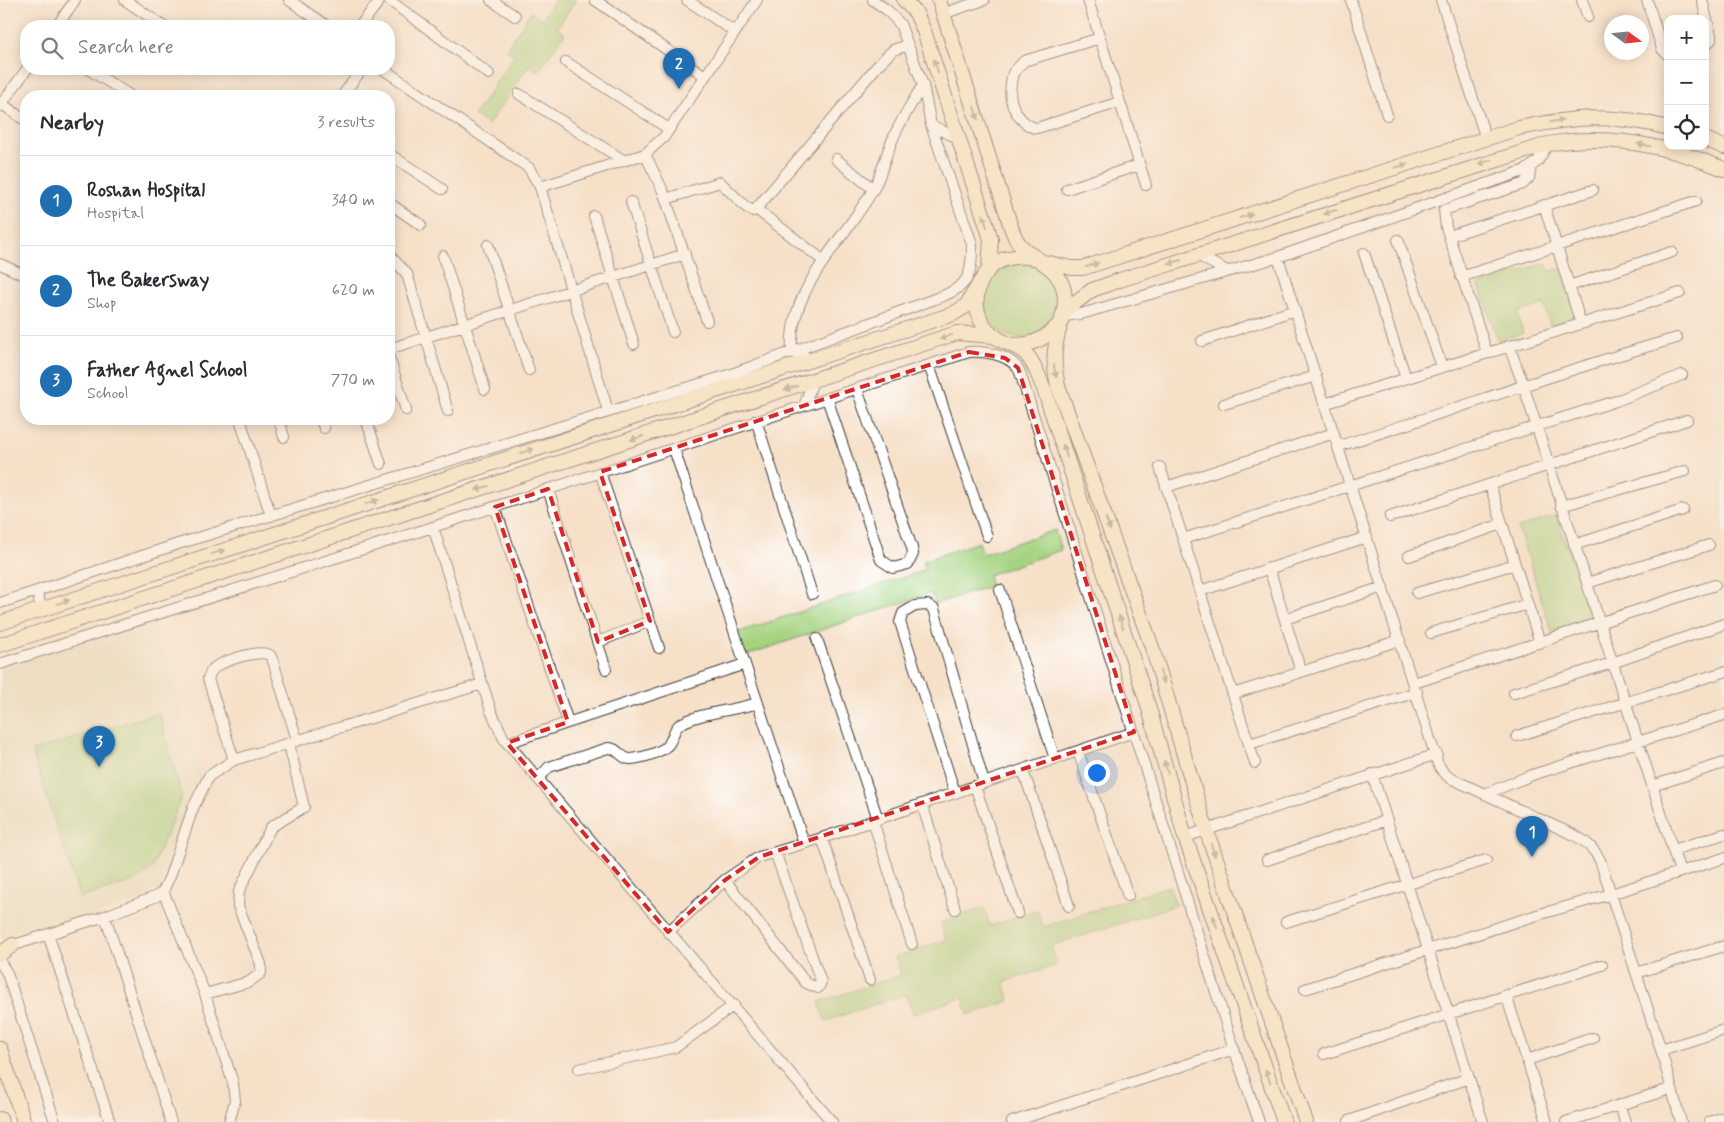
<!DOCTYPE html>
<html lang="en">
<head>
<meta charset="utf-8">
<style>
  :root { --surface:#fff; --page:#f7f7f7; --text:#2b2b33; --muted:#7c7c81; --line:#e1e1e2; --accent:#1f6fb2 }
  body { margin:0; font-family:Mynerve,sans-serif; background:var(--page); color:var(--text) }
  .controls { position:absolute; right:15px; top:15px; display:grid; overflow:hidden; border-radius:10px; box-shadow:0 2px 12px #0003 }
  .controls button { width:45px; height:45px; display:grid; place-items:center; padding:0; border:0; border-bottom:1px solid var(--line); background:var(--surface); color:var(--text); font:25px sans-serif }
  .compass { position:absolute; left:1604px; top:15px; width:45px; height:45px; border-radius:50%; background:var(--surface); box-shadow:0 2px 12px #0003; rotate:105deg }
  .you { position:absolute; left:1096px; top:772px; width:18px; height:18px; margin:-12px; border:4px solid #fff; border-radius:50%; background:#1a73e8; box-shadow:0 0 0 8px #1a73e833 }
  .badge { display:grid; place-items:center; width:32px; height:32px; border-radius:50%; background:var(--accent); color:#fff; font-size:16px; font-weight:700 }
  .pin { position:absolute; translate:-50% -41px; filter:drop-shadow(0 1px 2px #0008) }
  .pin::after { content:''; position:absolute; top:26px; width:18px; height:15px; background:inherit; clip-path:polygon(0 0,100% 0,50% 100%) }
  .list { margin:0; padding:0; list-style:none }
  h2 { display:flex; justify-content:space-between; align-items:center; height:65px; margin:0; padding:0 20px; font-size:21px }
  h2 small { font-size:16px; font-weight:400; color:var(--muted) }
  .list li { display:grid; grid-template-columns:32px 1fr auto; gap:15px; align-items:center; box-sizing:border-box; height:90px; padding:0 20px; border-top:1px solid var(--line) }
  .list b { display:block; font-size:19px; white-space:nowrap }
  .list p { margin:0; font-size:16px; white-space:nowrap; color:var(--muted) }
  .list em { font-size:16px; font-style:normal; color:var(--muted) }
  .icon { flex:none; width:28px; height:28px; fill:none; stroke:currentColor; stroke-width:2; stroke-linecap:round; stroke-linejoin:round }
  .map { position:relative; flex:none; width:1724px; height:1122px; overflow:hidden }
  .search { position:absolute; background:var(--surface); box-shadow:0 2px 12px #0003; left:20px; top:20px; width:375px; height:55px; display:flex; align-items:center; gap:12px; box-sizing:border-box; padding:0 18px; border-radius:20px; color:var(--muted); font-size:19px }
  .panel { position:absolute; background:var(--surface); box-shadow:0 2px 12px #0003; left:20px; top:90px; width:375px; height:335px; border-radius:20px }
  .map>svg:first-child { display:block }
  .built { fill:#e2dcba }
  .green { fill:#a5d380; stroke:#60784e }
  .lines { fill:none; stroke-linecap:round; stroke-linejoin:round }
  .street-casing { stroke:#3d3936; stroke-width:12 }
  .secondary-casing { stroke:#3d3936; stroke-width:16 }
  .street { stroke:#fff; stroke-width:10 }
  .secondary { stroke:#f9e7c3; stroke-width:14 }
  .oneway { fill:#968c78 }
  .marked { fill:none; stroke:#d62828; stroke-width:4; stroke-dasharray:10 6; stroke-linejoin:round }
</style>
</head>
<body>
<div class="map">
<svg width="1724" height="1122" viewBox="0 0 1724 1122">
  <rect width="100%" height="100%" fill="#fff"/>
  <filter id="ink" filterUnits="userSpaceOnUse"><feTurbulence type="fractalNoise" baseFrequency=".02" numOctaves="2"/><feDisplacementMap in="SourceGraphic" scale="10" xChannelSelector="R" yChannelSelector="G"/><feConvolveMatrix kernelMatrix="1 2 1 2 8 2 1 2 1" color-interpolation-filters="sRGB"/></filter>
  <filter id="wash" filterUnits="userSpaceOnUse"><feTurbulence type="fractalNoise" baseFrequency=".0096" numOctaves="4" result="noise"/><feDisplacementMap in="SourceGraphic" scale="20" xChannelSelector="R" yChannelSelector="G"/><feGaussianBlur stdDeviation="1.12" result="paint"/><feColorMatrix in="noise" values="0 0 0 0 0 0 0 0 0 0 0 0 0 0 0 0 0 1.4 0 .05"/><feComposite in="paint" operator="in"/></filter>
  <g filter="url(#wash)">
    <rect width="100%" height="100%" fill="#f6e0c8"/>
    <path class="built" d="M155,619L203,782L161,888L152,895L123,906L16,940H3L0,937V668Z"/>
    <path class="green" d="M555,0H576L557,28L565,33L538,72L529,65L488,125L474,115L514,56L506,49L531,12L542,19Z
      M1546,263L1549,271L1561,268L1577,318L1550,325L1544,304L1517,313L1523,333L1498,341L1479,285Z
      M984 301a37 37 0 1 1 74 0a37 37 0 1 1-74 0Z
      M1556,515L1591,619L1552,632L1518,528Z
      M1055,530L1061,550L988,575L991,586L935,604L931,593L744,656L736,633L925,570L923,561L979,542L983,554Z
      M159,713L182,796L152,868L136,880L80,898L32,751Z
      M1169,886L1176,905L1051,946L1057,965L1004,982L1010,1001L968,1015L963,997L913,1014L906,994L825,1021L819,1002L901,975L895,957L946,940L941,922L984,908L990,926L1037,910L1043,927Z"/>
  </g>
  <g filter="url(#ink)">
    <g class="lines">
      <defs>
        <path id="street" d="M125,0L163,26
          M289,0L327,26
          M389,0L489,74
          M491,0L515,16
          M595,0L705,76
          M687,0L735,32
          M1088,0L1146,185
          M1351,0L1387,115
          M1441,0L1486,139
          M1582,0L1588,17
          M1647,0L1662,49L1668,55
          M1702,0L1711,35V40L1705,45
          M945,13L984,0
          M57,26L75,0
          M360,26L380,0
          M1100,38L1024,61L1013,73C1008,92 1009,107 1023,121C1028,125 1031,128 1037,128L1120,102
          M566,62L669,129
          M88,69L131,96
          M383,69L529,168L540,187L608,411
          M519,94L623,160
          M342,96L362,69
          M2,104L26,121
          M0,106L27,69
          M931,125L959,139
          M389,154L442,189
          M645,154L663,191L707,321
          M836,159L873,189
          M540,187L645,154L664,137L757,0
          M1067,189L1139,165
          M666,199L720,182L746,207L753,211L756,209L879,64L893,50L908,45
          M631,202L673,332
          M389,203L421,225
          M1544,205L1581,324
          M756,209L824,261
          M594,216L634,344
          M1449,236L1593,190
          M1398,240L1442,367
          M488,245L529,370
          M1364,253L1406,378
          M389,255L407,274L448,411
          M1197,255L1227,271
          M443,256L485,389
          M1278,257L1438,764L1443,772L1450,778L1574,835C1587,842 1593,848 1600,860L1661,1050L1681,1122
          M0,264L26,276
          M1461,277L1696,201
          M1569,286L1672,252
          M1063,316L1081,314L1278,257L1526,170L1538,161L1548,144
          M1202,341L1295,310
          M1509,346L1523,384L1680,872
          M389,349L685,254
          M1487,353L1446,227L1444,210L1523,184L1529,178L1531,167
          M389,357L406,410
          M812,359L792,352C787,288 846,239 874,188C882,173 885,157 892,141C900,121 912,103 923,85
          M929,365L987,536
          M827,398L881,560L893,568L908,564L913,554L912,548L857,389
          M1224,404L1316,376
          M1324,404L1680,293
          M804,406L813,381
          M240,419L271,516
          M279,419L284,437
          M321,419L324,428
          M366,419L381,464
          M756,420L812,594
          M1339,446C1452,411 1563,370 1677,338
          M674,449L804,843
          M1160,467L1255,763
          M600,472L659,648
          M1490,485L1540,643
          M1166,487L1334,433
          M548,489L606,669
          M1561,506L1685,471
          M495,507L568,722
          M1390,517L1687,420
          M433,527L491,711L504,739L832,1122
          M1183,539L1616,401L1682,375
          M1574,545L1683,510
          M1409,556L1502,524
          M1269,568L1301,672
          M1587,583L1709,545
          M1000,590L1055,759
          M1200,591L1367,537
          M1417,593L1515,564
          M0,603L37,591
          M41,609L37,591L178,544L732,374L940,297C970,286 972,274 972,244L931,125L923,85L900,24L887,10L873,0
          M1285,619L1383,587
          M1431,633L1528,604
          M817,639L878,819
          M598,642L650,621
          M0,664L433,527L969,352C984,351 1006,354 1017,367C1020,371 1022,378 1023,382L1234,1049L1259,1122
          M1414,683L1715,585
          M1514,693L1612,663L1724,624
          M1233,694L1400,640
          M1517,736L1724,672
          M507,743L745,664
          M1249,744L1417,692
          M1078,751L1128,896
          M234,760L208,679C210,674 211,669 217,666C228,660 258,649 270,655L273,661L297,740
          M1023,770L1069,906
          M1372,774L1483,1122
          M538,779L549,767L608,748C618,747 622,760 631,759C642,758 665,752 670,742C673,737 674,729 679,725C696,713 736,710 758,703
          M975,786L1018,913
          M1652,786L1724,763
          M955,793L900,622L903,613L915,606L928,605L934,609L984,783
          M1485,794L1532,775L1724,715
          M922,804L955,909
          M873,821L912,944
          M1185,837L1437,754
          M822,838L870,980
          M1673,850L1724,834
          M1267,860L1387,820
          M725,880L806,983L818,988L821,982L775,852
          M163,891L205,994L233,1083L235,1101L229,1122
          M105,916L171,1122
          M1286,922L1486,860
          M668,932L725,880L759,857L822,838L1134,732
          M48,934L110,1122
          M8,947L105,916L157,896L163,891L170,876L193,808L209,776L234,760L482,684
          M0,962L7,973L55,1122
          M1636,973L1724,946
          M1305,989L1537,915L1611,894L1724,858
          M205,994L249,982L261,973V964L238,906L239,891L271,827L304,807L289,744
          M1506,995L1547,1122
          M1661,1050L1724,1030
          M1324,1054L1602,965
          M1527,1060L1593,1038
          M579,1069L676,1047L734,1005
          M1620,1106L1625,1122
          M1349,1121L1469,1078
          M1012,1122L1234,1049
          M1566,1122L1670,1089
          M1709,1122L1724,1117"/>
        <path id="secondary" d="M904,0L916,13L924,31L991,239L989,269
          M939,0L1012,230C1014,235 1017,242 1021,246C1035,260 1053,265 1061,282C1071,303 1059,323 1056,343C1053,358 1055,371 1058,386L1153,650L1206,829L1306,1122
          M1705,139L1724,147
          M1035,258C1017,255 998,256 986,273C972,293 973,319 993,335C1002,343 1017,345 1026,354C1035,363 1039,378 1044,389L1148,705L1185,837L1284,1122
          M1044,262L1072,268H1083L1519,128C1573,117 1614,113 1668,128
          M1064,311L1092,290L1120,280L1548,144C1607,133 1669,146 1724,169
          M1013,345C1033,345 1046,339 1060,323
          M0,623L953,314L966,306L980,282
          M0,645L957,333L994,336
          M0,954L13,945
          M0,1049L24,1122
          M0,1119L1,1122"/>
      </defs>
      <use href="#street" class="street-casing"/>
      <use href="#secondary" class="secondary-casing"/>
      <use href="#street" class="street"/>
      <use href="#secondary" class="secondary"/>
    </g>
    <defs><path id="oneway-solid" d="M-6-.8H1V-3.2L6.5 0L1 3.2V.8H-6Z" transform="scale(1.25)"/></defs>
    <g class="oneway">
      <use href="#oneway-solid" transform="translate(936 66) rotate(-108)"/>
      <use href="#oneway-solid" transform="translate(976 113) rotate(73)"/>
      <use href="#oneway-solid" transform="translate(1557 121) rotate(-10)"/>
      <use href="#oneway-solid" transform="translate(1644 145) rotate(-169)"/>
      <use href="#oneway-solid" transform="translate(1485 162) rotate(162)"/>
      <use href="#oneway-solid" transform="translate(1401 166) rotate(-18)"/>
      <use href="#oneway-solid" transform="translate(1330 212) rotate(162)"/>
      <use href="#oneway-solid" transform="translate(1246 216) rotate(-18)"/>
      <use href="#oneway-solid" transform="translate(985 221) rotate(-108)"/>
      <use href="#oneway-solid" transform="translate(1175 262) rotate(162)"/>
      <use href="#oneway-solid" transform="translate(1092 265) rotate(-17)"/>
      <use href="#oneway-solid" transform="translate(946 337) rotate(162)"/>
      <use href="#oneway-solid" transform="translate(1055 371) rotate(80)"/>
      <use href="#oneway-solid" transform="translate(791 388) rotate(162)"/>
      <use href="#oneway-solid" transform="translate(637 438) rotate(162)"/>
      <use href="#oneway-solid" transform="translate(527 451) rotate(-18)"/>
      <use href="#oneway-solid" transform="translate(1065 451) rotate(-108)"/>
      <use href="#oneway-solid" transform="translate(482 488) rotate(162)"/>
      <use href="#oneway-solid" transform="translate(372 502) rotate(-18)"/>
      <use href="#oneway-solid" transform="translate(1108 524) rotate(70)"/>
      <use href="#oneway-solid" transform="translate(218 552) rotate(-18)"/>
      <use href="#oneway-solid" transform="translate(63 602) rotate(-18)"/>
      <use href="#oneway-solid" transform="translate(1121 622) rotate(-108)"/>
      <use href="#oneway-solid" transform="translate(1162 677) rotate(72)"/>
      <use href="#oneway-solid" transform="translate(1166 767) rotate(-106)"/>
      <use href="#oneway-solid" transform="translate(1213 850) rotate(71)"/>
      <use href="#oneway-solid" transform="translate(1215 922) rotate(-109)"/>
      <use href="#oneway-solid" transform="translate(1268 1076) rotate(-109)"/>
    </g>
  </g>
  <path d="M0 0H1724V1122H0ZM969,352L1005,358L1018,368L1134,732L759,857L725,880L668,932L507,743L568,722L495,507L548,489L598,642L650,621L600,472Z" fill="#f6e0c8" fill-opacity=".55" fill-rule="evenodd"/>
  <path class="marked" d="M969,352L1005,358L1018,368L1134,732L759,857L725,880L668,932L507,743L568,722L495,507L548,489L598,642L650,621L600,472Z"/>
</svg>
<div class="controls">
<button>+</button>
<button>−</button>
<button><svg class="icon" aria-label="locate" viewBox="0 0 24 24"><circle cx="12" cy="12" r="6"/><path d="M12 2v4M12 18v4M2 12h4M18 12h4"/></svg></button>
</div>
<svg class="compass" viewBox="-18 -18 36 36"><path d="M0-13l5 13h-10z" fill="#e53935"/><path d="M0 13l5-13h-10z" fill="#7c7c81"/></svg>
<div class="you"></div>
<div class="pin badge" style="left:1532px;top:857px">1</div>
<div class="pin badge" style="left:679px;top:89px">2</div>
<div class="pin badge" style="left:99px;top:767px">3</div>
<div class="search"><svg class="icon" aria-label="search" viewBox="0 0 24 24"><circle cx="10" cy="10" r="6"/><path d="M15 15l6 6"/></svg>Search here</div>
<section class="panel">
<h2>Nearby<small>3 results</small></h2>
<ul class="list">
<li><span class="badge">1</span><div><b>Roshan Hospital</b><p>Hospital</p></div><em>340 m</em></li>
<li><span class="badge">2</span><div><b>The Bakersway</b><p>Shop</p></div><em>620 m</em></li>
<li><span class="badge">3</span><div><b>Father Agnel School</b><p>School</p></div><em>770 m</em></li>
</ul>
</section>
</div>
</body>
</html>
